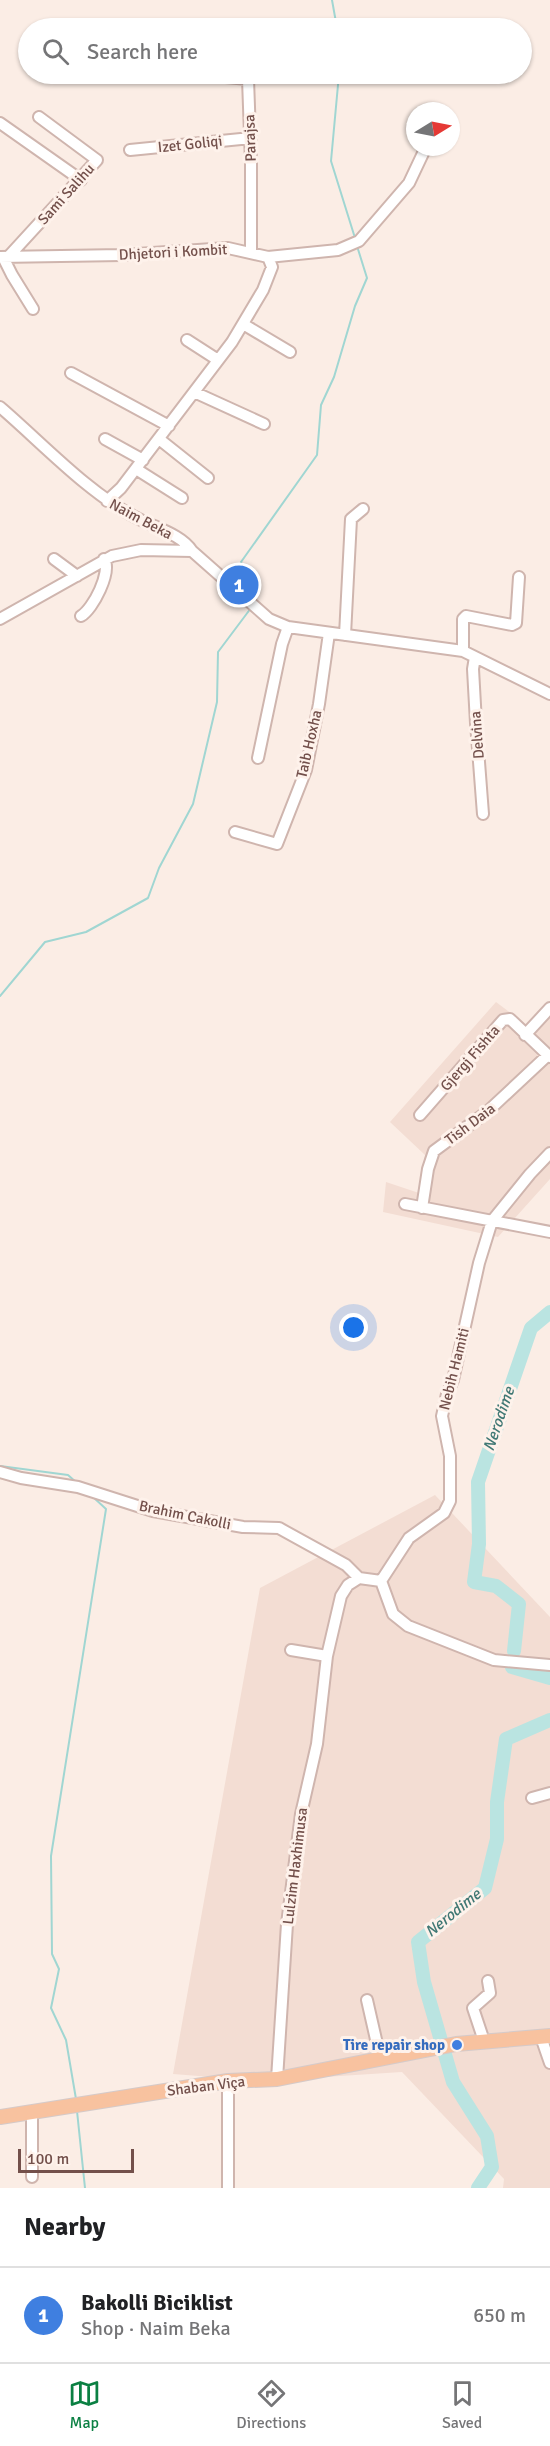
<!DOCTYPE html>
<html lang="en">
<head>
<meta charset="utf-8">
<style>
  :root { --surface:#fff; --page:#f6f6f6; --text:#202124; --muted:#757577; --line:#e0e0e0; --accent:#0b8043 }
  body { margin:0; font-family:Signika,sans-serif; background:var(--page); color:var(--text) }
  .compass { position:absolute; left:406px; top:102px; width:54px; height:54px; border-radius:50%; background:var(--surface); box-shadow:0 2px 4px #0004; rotate:80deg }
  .scale { position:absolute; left:18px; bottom:15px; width:116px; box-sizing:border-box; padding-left:6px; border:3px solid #73504b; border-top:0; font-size:16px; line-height:21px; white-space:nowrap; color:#73504b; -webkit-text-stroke:4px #fef2eb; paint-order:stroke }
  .you { position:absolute; left:354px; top:1328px; width:21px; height:21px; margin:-15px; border:4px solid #fff; border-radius:50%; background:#1a73e8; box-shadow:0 0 0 9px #1a73e833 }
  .badge { display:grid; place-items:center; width:39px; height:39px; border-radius:50%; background:var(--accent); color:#fff; font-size:20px; font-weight:700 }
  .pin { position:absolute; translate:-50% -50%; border:3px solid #fff; box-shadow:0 2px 6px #0006 }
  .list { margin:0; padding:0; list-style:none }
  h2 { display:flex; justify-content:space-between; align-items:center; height:78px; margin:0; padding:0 24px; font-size:26px }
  h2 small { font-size:20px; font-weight:400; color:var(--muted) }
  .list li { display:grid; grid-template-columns:39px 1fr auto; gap:18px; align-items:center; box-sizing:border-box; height:96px; padding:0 24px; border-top:2px solid var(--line) }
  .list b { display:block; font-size:22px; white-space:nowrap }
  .list p { margin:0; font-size:20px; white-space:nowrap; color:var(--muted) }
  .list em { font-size:20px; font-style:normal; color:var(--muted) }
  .icon { flex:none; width:33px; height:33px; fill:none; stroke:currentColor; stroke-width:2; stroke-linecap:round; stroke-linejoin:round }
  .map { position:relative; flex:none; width:550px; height:2188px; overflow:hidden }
  .search { position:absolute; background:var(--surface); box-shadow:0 2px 4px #0004; left:18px; right:18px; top:18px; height:66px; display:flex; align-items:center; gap:15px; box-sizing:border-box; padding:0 21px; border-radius:33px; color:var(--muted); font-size:22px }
  .sheet { height:174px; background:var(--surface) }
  nav { display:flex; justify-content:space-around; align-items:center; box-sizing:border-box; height:84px; border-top:2px solid var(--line); background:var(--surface); font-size:16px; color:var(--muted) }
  nav a { display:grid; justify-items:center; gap:3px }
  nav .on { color:var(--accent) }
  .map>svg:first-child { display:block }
  .residential { fill:#f3ddd3 }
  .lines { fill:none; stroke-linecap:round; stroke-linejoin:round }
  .stream { stroke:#a0d6d2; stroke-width:2 }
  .river { stroke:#bae4e1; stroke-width:14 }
  .minor-casing { stroke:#cfb5ae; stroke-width:14 }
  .major-casing { stroke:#d5cac9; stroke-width:16 }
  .minor { stroke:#fff; stroke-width:10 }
  .major { stroke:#f8c29f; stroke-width:14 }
  .shop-dot { fill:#3f7fe0; stroke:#fef2eb; stroke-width:2 }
  .labels { text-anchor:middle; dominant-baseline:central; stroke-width:6; stroke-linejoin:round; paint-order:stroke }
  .street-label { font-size:15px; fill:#73504b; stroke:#fef2eb }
  .shop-label { font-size:15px; font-weight:bold; fill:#366cbe; stroke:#fef2eb; text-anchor:end }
  .water-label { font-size:16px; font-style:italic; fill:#407874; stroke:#fef2eb }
</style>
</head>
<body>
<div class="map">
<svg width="550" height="2188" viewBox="0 0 550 2188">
  <rect width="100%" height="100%" fill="#fbede5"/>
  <path class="residential" d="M496,1002L528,1026L550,1004V1179L498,1237L383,1212L386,1182L419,1193L425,1155L390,1122Z
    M435,1495L550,1617V2188H503L504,2179L402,2072L262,2081L173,2074L260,1588Z"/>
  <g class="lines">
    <path class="stream" d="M332,0L337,28
      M339,74L331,161L355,238
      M255,600L241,562L317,455L321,405L334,377L355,306L367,278L357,246
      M0,996L45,942L86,932L148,898L159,868L193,804L217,702L218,652L251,608
      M0,1466L68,1475L77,1483
      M76,2099L66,2040L51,2008L59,1969L52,1954L51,1856L106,1509L93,1497
      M77,2111L85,2188"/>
    <path class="river" d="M514,1651L519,1604L496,1586L474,1582L479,1544L478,1482L531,1328L550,1312
      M512,1667L550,1678
      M478,2188L492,2167L487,2136L453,2082L424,1982L418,1942L485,1888L497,1839V1802L506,1739L550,1720"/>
    <defs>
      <path id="minor" d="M192,74L248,79L251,163V252
        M0,123L81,180
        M130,150L251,138
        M10,255L97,160L39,117
        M0,257L122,255L228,248L268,257L272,267L263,290L232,342L121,488L107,501
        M3,257L12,275L33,309
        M268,257L338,250L359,241L409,183L426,147
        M243,324L290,352
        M187,340L218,360
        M71,373L169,426
        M194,392L264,424
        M0,407C41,442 89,494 137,518C155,528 181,534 192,551L269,619L288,627L463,651L550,694
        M105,439L143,460
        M159,439L208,478
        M136,469L182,498
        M54,559L77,576
        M81,616C93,609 112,572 104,559
        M0,619L112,556L141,550L192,551
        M345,635L351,519L363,509
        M463,651V619L466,616L512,625L516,623L519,577
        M475,657L473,669L476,723L483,814
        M258,758L282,644L288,627
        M235,832L277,844L306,770L319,704L329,633
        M525,1035L550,1008
        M420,1115L503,1020L510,1019L550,1057
        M405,1204L550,1232
        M422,1208L428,1169L434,1151L487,1112L548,1055
        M0,1472L21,1478L78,1487L153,1511L243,1527L279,1528L346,1565L359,1578
        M381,1581L409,1538L444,1513L450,1501V1456L442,1416L447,1394L453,1380L479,1263L492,1221L530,1174L550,1153
        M291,1650L327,1656
        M532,1798L550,1793
        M367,2000L380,2057
        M541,2037L550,2063
        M484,2041L473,2008L490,1993L488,1981
        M277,2079L287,1924L301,1814L317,1744L327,1656L341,1596L348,1585L359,1578L381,1581L393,1614L408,1626L494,1660L550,1665
        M228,2081V2188
        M32,2177V2112"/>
      <path id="major" d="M0,2117L228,2081L277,2079L456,2044L550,2036"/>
    </defs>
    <use href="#minor" class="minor-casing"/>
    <use href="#major" class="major-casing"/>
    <use href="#minor" class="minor"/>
    <use href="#major" class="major"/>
  </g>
  <circle class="shop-dot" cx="457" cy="2045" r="6"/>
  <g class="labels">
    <g class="street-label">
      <text transform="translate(250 138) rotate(-92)">Parajsa</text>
      <text transform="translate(190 144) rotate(-6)">Izet Goliqi</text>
      <text transform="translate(66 194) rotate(-48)">Sami Salihu</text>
      <text transform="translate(173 252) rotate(-3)">Dhjetori i Kombit</text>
      <text transform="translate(141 519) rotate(28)">Naim Beka</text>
      <text transform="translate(477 735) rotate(-94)">Delvina</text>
      <text transform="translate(309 744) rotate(-77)">Taib Hoxha</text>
      <text transform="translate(470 1058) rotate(-49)">Gjergj Fishta</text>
      <text transform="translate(470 1124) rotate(-37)">Tish Daia</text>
      <text transform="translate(454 1369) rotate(-76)">Nebih Hamiti</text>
      <text transform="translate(185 1515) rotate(12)">Brahim Cakolli</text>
      <text transform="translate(295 1866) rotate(-83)">Lulzim Haxhimusa</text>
      <text transform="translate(206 2086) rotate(-7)">Shaban Viça</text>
    </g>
    <g class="shop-label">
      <text x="445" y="2045">Tire repair shop</text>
    </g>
    <g class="water-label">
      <text transform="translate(499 1419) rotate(-71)">Nerodime</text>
      <text transform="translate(453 1913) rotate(-39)">Nerodime</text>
    </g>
  </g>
</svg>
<svg class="compass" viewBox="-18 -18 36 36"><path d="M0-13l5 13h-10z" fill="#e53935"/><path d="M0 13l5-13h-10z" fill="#757577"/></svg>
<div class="scale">100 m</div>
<div class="you"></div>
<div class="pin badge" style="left:239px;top:585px;background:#3f7fe0">1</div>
<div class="search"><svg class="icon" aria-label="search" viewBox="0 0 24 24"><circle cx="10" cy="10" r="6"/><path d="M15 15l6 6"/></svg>Search here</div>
</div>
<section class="sheet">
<h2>Nearby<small></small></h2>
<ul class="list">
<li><span class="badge" style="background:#3f7fe0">1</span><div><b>Bakolli Biciklist</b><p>Shop · Naim Beka</p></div><em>650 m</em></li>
</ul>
</section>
<nav>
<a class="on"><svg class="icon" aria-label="map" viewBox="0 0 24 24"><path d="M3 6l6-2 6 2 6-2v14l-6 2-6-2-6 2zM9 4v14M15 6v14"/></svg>Map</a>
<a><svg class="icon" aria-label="directions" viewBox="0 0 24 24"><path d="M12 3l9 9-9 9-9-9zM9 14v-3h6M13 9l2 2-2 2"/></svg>Directions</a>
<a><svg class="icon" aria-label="saved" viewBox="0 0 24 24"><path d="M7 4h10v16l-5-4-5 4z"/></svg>Saved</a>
</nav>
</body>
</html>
